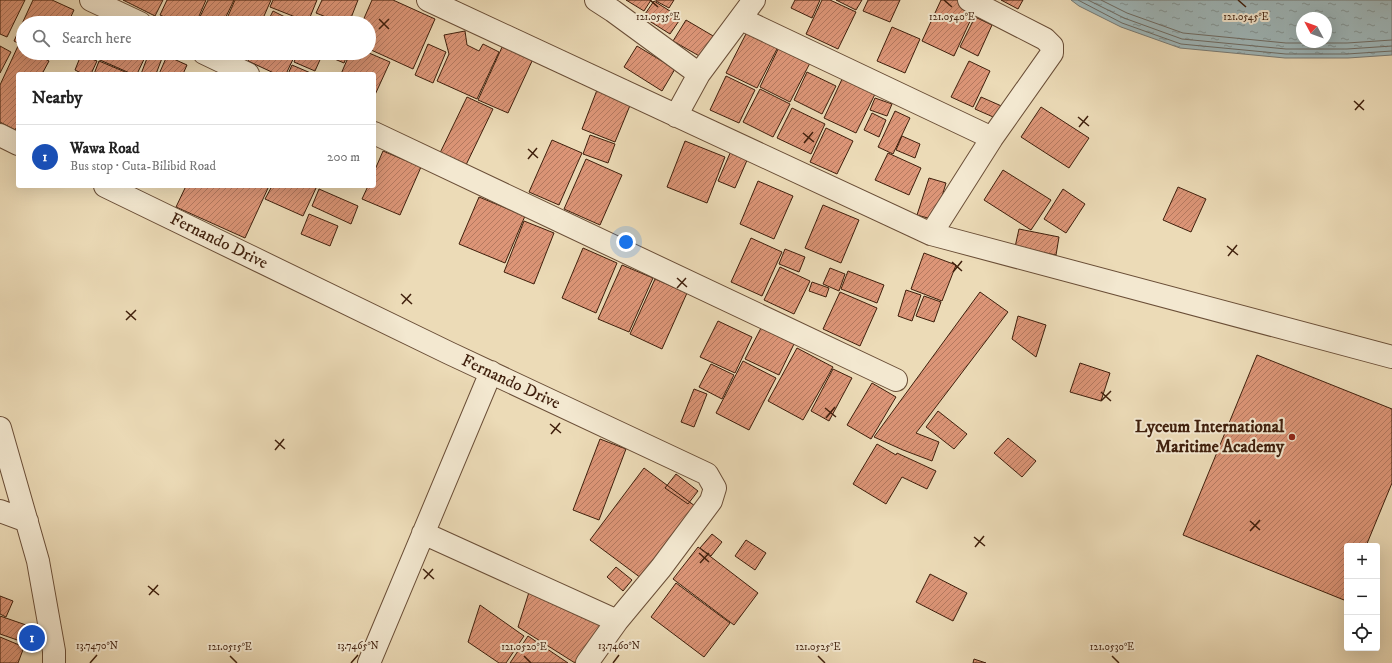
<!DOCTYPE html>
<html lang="en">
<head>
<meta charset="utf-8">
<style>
  :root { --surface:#fff; --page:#f2f2f2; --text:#222; --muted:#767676; --line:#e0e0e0; --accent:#8f2418 }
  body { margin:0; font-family:"IM FELL DW Pica",serif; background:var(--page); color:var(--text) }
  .controls { position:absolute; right:12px; bottom:12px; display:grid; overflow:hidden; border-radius:4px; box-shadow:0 4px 16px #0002 }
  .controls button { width:36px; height:36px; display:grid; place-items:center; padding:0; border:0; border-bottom:1px solid var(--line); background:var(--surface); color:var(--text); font:20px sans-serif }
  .compass { position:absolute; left:1296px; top:12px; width:36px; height:36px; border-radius:50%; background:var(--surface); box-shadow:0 4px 16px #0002; rotate:311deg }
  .you { position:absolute; left:626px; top:242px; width:14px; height:14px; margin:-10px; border:3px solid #fff; border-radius:50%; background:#1a73e8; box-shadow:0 0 0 6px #1a73e833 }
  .badge { display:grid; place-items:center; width:26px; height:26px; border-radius:50%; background:var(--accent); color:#fff; font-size:13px; font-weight:700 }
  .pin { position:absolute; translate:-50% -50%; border:2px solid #fff; box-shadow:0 1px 4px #0006 }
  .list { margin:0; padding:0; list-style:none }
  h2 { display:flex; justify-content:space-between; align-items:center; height:52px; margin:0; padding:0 16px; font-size:17px }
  h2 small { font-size:13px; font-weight:400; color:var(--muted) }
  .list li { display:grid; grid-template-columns:26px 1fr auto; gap:12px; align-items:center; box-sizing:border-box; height:64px; padding:0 16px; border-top:1px solid var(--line) }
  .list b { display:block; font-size:15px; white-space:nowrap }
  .list p { margin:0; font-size:13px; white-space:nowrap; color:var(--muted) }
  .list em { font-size:13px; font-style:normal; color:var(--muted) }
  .icon { flex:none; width:22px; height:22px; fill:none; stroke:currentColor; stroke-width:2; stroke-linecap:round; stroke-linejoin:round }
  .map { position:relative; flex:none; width:1392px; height:663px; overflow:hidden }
  .search { position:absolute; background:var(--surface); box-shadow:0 4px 16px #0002; left:16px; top:16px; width:360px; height:44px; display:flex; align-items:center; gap:10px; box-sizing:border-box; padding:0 14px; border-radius:22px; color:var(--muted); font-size:15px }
  .panel { position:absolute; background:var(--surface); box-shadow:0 4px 16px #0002; left:16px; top:72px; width:360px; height:116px; border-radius:4px }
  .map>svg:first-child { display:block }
  .water { fill:url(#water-ripples); stroke:#797b75; fill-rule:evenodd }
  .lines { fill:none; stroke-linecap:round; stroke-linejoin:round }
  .shore { stroke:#6f6c64; stroke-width:1 }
  .building { fill:url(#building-hatch); stroke:#3f1f0c }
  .minor-casing { stroke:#6a4e37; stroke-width:24 }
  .minor { stroke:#f3e8d0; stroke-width:22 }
  .ticks { fill:none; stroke:#3f1f0c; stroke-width:1.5 }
  .poi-dot { fill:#8f2418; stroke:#f3e8d0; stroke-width:1.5 }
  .labels { text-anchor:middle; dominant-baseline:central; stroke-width:4; stroke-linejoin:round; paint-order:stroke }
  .street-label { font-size:17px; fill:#3f1f0c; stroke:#f3e8d0 }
  .poi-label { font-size:17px; font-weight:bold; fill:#3f1f0c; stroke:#f3e8d0; text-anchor:end }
  .ticks-label { font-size:10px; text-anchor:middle; fill:#3f1f0c; stroke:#f3e8d0; stroke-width:4; stroke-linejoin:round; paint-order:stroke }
</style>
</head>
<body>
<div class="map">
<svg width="1392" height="663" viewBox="0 0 1392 663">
  <defs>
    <pattern id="water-ripples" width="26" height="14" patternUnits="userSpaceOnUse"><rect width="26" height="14" fill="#9fb8bb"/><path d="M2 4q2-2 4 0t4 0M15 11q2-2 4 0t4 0" fill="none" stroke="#839596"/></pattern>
    <pattern id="building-hatch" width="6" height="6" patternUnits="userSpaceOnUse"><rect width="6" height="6" fill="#dc9577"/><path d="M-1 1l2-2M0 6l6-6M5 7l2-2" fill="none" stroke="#b47960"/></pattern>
  </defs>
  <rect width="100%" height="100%" fill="#ecdbb7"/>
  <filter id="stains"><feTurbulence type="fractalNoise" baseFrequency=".005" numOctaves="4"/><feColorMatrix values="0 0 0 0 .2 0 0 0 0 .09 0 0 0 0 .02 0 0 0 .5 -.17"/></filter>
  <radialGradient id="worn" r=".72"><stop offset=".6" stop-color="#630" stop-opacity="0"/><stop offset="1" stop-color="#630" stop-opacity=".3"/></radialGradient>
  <path class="water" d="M1071,0H1392V55L1348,58H1285L1180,48L1121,27L1079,6ZM1302,18H1326V42H1302Z"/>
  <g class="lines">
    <path class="shore" d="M1078,0L1122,23L1181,44L1286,54H1347L1392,51
      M1088,0L1124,18L1182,39L1286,49H1347L1392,46
      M1101,0L1127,13L1183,33L1286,43H1347L1392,40"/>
  </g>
  <path class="building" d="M0,0H25L7,37L0,34Z
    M33,0H52L74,10L68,23H23V46L14,41Z
    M123,0H163L155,16Z
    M167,0H206L196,23H178L160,15Z
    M208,0H234L223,23H197Z
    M235,0H271L261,23H225Z
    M273,0H317L308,22L270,7Z
    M322,0H358L349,23H341L316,13Z
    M372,0H393L435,19L413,69L369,49V23H362Z
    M626,0H651L644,11Z
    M656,0H674L669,8L656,1Z
    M795,0H820L812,18L791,8Z
    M822,0H830L856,12L838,49L806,34Z
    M836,0H862L856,10Z
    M868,0H900L890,22L863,11Z
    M941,0H965L977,6L954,56L922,41Z
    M1001,0H1023L1018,9Z
    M654,1L681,18L670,34L643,17Z
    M273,11L297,23H267Z
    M975,17L992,25L978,56L960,47Z
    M686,20L720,40L708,61L673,41Z
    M892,27L920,39L905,73L877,61Z
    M748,30L779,45L757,88L726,73Z
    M465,31L467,45L479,51L483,44L499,52L477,99L437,81L449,54L444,35Z
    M428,44L446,52L433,83L415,75Z
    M503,45L533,59L508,113L478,100Z
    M780,45L811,61L790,102L760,87Z
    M0,46L11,52L0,73Z
    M18,46L23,48V53H33L49,61L42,74H18V125L15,130L0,122V85Z
    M637,46L675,69L662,91L624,67Z
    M39,53H54L51,59Z
    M95,53H147L137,74H132L93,57Z
    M149,53H164L156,74H141Z
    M252,53H296L286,74H276L248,61Z
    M298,53H323L315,71L294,62Z
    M326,53H348L344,63L325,55Z
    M350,53H369L390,62L374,97V74H341Z
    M81,55L97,61L91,74H83L75,70Z
    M167,56L187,65L183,74H159Z
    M99,61L130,74H94Z
    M969,61L990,71L973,107L951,97Z
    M292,65L313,74H288Z
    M807,72L836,86L822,114L794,100Z
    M726,76L755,90L739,123L710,110Z
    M843,77L876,92L856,133L824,118Z
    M760,89L790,104L773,137L743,122Z
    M597,90L631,103L615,142L582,129Z
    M467,97L493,109L465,167L439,155Z
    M981,97L1006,108L1000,120L975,109Z
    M875,98L892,104L887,116L870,110Z
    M1041,107L1089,138L1069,168L1021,137Z
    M792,108L825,124L811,154L777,138Z
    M895,111L910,118L893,154L878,147Z
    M872,113L886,120L879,137L864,130Z
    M826,128L853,141L837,174L810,162Z
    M590,135L615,144L608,163L583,154Z
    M902,136L920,144L915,158L896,150Z
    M552,140L582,153L559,205L529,192Z
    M685,141L725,157L707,203L667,187Z
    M383,151L421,167L400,215L362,199L368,186H374V172Z
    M731,151L748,158L735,188L718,181Z
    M888,153L921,168L909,195L875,180Z
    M586,159L622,175L600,225L564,209Z
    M1003,170L1051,200L1031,230L984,200Z
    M929,178L946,183L935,220L917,215Z
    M758,181L793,196L774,239L740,224Z
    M186,186H269L245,238L176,207Z
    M272,186H317L303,216L265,199Z
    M1178,187L1206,199L1191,232L1163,220Z
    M319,189L358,206L351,224L312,206Z
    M1063,189L1085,204L1066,233L1044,219Z
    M479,197L525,216L505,263L459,244Z
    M823,205L859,220L841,263L805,248Z
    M309,214L338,226L330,246L301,234Z
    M524,221L554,233L534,284L504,272Z
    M1019,229L1059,237L1056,255L1015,247Z
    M751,238L782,252L762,296L731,282Z
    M583,248L617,263L596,313L562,298Z
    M785,249L805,257L799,272L779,264Z
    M924,253L956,265L942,301L911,289Z
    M622,265L653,278L629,332L598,319Z
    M780,267L810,281L794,314L764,300Z
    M830,268L845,274L839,291L823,284Z
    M848,271L884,285L877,303L841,289Z
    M655,279L687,293L662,349L630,334Z
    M812,282L829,288L826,297L809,291Z
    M906,290L921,295L912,321L898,316Z
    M840,292L877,308L860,346L823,329Z
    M980,292L1008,312L916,433L939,442L932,461L903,450L874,437Z
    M924,296L941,302L934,322L916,316Z
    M1018,316L1046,325L1036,357L1012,339Z
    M718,321L752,337L735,373L700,357Z
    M761,328L794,344L779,375L745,359Z
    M797,348L833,367L803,420L768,401Z
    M1257,355L1392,409V483L1366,546H1347V594L1344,600L1183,535Z
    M743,361L776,378L749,430L716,413Z
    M1080,363L1110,373L1101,401L1070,392Z
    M711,364L734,375L722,399L699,387Z
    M833,369L852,378L829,421L811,411Z
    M872,383L896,397L871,439L847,425Z
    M694,389L707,394L694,427L681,422Z
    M938,411L967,434L954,449L926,427Z
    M1008,438L1036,461L1022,477L994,453Z
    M600,439L626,449L599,520L573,510Z
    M877,444L896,455L897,453L936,471L927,489L902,477L886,504L853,484Z
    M644,468L699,509L645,581L590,540Z
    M676,474L698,491L688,504L665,488Z
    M712,534L722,542L711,556L700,548Z
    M746,540L766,553L755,570L735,556Z
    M698,547L758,593L734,625L673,579Z
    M616,567L632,580L623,591L607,577Z
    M930,574L967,593L953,621L916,602Z
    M676,583L730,623L704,657L651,617Z
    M530,589L607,624L580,663H575L518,627Z
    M0,596L13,601L6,617L0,614Z
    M480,605L524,636L506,663H499L468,642Z
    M0,616L29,626L23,642L0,634Z
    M528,636L568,663H510Z
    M0,637L24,647L18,663H0Z
    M974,659L986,663H973Z"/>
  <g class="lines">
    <defs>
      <path id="minor" d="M91,0L140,23
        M428,0L931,234L1392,357
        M596,0L613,11L699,74L754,0
        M741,19L992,138
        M204,53L248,74
        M676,116L699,74
        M374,133L896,380
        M0,135L18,144
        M105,186L449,353L707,474L715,488L711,501L661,568L617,621L587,663
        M931,234L992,138L1052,53V46L1045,39L969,0
        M0,428L38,561L54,651V663
        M0,511L27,521
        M423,533L617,621
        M369,663L491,372"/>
    </defs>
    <use href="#minor" class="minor-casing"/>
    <use href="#minor" class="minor"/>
  </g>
  <path class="ticks" d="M650,0L658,7M944,0L952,7M1238,0L1246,7M379,19L389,29M379,29L389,19M1354,101L1364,110M1355,110L1364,100M1078,117L1089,126M1079,127L1088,116M803,133L814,142M804,143L813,132M528,149L538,158M528,159L537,148M1227,246L1238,255M1228,256L1237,245M952,262L962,271M953,272L962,261M677,278L687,287M677,288L686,278M401,294L412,304M402,304L411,294M126,311L136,320M126,320L136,310M1101,392L1111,401M1101,401L1111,391M825,408L836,417M826,418L835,407M550,424L561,433M551,434L560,423M275,440L285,449M275,450L284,439M1250,521L1260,530M1250,531L1260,520M974,537L985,546M975,547L984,536M699,553L709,562M700,563L709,553M423,569L434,579M424,579L433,569M148,586L159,595M149,595L158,585M230,656L237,663M524,656L531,663M818,656L825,663M1112,656L1119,663M90,663L97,655M351,663L358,655M613,663L619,655"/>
  <circle class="poi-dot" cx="1292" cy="437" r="4"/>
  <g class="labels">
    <g class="street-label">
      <text transform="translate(219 241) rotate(26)">Fernando Drive</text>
      <text transform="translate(511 382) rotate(25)">Fernando Drive</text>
    </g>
    <g class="poi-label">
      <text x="1284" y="427">Lyceum International<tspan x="1284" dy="20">Maritime Academy</tspan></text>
    </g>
  </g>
  <g class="ticks-label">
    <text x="658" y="20">121.0535°E</text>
    <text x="952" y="20">121.0540°E</text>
    <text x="1246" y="20">121.0545°E</text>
    <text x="97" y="649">13.7470°N</text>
    <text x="358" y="649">13.7465°N</text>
    <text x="619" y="649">13.7460°N</text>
    <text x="230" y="650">121.0515°E</text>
    <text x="524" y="650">121.0520°E</text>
    <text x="818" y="650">121.0525°E</text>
    <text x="1112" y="650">121.0530°E</text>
  </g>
  <rect width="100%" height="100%" filter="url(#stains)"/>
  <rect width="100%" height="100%" fill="url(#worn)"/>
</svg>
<div class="controls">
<button>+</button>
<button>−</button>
<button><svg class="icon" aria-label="locate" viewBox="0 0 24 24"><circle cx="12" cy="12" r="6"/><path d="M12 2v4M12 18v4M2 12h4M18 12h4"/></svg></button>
</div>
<svg class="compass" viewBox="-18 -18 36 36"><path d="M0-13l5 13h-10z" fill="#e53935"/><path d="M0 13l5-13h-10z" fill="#767676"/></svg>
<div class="you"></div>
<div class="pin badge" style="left:32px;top:638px;background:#1a4fb4">1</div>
<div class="search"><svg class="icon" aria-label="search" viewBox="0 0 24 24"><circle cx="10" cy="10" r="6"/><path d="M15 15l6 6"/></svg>Search here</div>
<section class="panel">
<h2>Nearby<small></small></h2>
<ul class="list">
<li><span class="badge" style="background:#1a4fb4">1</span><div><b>Wawa Road</b><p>Bus stop · Cuta-Bilibid Road</p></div><em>200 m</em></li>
</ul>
</section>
</div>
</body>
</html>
